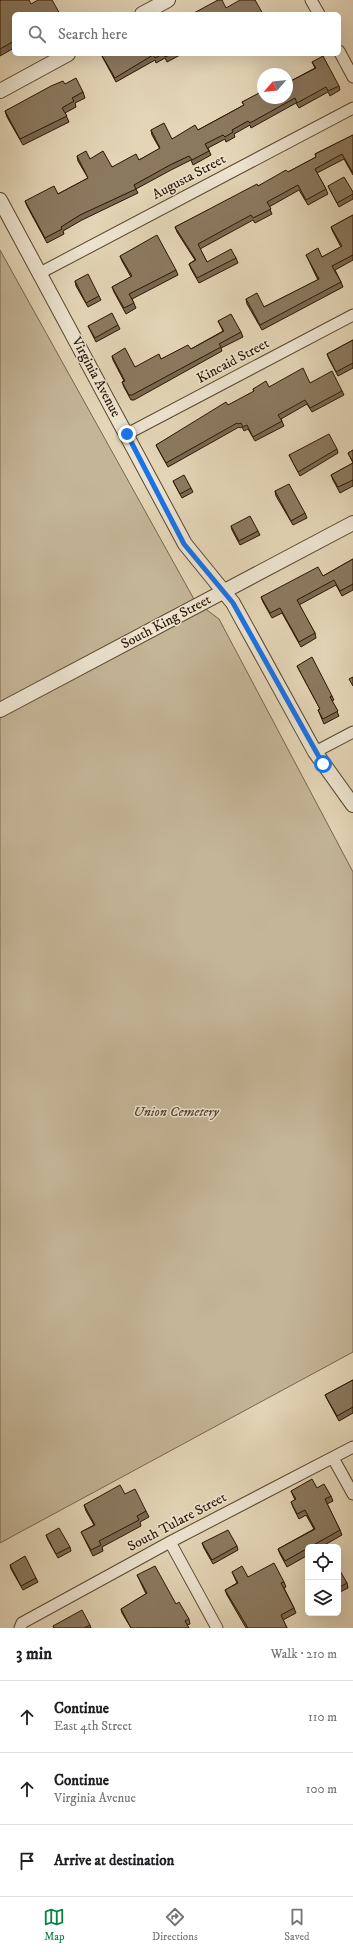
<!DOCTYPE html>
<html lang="en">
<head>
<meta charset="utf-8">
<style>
  :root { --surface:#fff; --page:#f6f6f6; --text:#202124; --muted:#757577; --line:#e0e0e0; --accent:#0b8043 }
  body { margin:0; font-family:"IM FELL DW Pica",serif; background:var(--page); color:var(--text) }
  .controls { position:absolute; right:12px; bottom:12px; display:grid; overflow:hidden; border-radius:6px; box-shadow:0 4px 16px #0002 }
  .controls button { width:36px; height:36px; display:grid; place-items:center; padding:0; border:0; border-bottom:1px solid var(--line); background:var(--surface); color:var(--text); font:20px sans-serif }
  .compass { position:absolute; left:257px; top:68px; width:36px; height:36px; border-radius:50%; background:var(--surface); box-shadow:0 4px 16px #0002; rotate:242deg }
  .stop { position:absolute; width:12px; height:12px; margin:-9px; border:3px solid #1a73e8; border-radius:50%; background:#fff }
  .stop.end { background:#1a73e8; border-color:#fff; box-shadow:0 1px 4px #0008 }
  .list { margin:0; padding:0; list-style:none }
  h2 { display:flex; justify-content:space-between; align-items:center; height:52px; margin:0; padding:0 16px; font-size:17px }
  h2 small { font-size:13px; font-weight:400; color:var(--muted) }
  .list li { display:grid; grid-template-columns:26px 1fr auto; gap:12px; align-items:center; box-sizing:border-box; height:72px; padding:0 16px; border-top:1px solid var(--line) }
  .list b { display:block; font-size:15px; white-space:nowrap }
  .list p { margin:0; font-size:13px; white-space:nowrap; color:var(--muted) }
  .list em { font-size:13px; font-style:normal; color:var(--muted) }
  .icon { flex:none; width:22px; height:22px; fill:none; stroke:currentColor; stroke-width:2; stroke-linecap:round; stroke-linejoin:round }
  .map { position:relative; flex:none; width:353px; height:1628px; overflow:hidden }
  .search { position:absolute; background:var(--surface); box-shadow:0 4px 16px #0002; left:12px; right:12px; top:12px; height:44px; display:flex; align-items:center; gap:10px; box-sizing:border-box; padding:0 14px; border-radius:6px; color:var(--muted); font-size:15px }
  .sheet { height:268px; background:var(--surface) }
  nav { display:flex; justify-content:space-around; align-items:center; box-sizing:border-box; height:56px; border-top:1px solid var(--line); background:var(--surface); font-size:11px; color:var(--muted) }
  nav a { display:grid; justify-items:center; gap:2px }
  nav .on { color:var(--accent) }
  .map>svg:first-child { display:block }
  .green { fill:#c4b597; stroke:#78664c }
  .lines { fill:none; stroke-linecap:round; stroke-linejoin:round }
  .minor-casing { stroke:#5a462e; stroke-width:13 }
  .tertiary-casing { stroke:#5a462e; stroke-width:16 }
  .minor { stroke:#ede4d0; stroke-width:11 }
  .tertiary { stroke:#ede4d0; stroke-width:14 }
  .wall { fill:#786852; stroke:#2c1600 }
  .building { fill:#8b795f; stroke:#2c1600 }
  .route { stroke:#1a73e8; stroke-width:5 }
  .labels { text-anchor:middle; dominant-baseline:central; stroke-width:3; stroke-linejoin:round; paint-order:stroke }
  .street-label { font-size:14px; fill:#2c1600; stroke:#ede4d0 }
  .park-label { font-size:14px; font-style:italic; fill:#5a462d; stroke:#ede4d0 }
</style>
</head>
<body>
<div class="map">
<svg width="353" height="1628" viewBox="0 0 353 1628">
  <rect width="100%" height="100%" fill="#e3d5b6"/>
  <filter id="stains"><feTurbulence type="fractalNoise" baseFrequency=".005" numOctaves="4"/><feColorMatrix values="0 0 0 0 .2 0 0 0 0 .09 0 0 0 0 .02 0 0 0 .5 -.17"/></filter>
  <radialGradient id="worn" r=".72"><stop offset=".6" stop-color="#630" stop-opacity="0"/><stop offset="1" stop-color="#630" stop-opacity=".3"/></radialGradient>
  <path class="green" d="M0,250L195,601L219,619L353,872V1352L0,1543Z"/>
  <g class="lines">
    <defs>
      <path id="minor" d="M311,0L319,14
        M339,51L353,77
        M40,273L353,108
        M127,434L353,315
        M315,752L353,732
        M333,1458L353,1494
        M170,1542L217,1628
        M20,1628L22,1623L170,1542L353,1447"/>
      <path id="tertiary" d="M142,14L168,0
        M0,91L68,54
        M0,200L185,544L233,603L315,752L353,805
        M0,710L353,523"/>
    </defs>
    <use href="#minor" class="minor-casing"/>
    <use href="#tertiary" class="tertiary-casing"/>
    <use href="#minor" class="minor"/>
    <use href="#tertiary" class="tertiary"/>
  </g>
  <path class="wall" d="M0,1L14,14V48L0,56Z
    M101,54H182L167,62L165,58L156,63L155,60L116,82L103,58Z
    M312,62L339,86L340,90L330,96L328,92L299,108L296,103L251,128L250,125L234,134L235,137L226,142L225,139L208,148L211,155L193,165L191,160L171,170L136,189L138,193L82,220L63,231L64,234L47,243L27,206L25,201L58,194L88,178L78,161L77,156L90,159L112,167L139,160L160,149L152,135L151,130L172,139L198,130L244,105L242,102L261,97L315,68Z
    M65,84L83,92L85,98L75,103L76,107L65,113L69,122L23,145L7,117L5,111Z
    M353,135V175L344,159L317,173L326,189L328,194L308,205L299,190L269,207L272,214L255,223L253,220L200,249L207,262L236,258L238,263L199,283L191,269L189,264L195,260L177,232L175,227L258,186L288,172L316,157L315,154Z
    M328,186L353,192V199L339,207L330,190Z
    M353,215V260L335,270L341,282L343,287L262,330L247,304L246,299L264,307L318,280L308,259L306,255L322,257L341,247L333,232L331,227Z
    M120,256L176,270L178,275L132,299L136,308L126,314L114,292L112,287L131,277L122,261Z
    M75,281L99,296L101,300L88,307L76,286Z
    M218,321L241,332L243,337L221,348L222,351L134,400H131L124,387L122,382L124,381L113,360L112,356L135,367L161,359L191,349L223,331Z
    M118,325L120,329L96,342L88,326Z
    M353,340V368L338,376L329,359L327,354Z
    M310,383L342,391L344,395L312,412L307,404L281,419L284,426L255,441L248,429L244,431L242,427L240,428L239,427L168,467L158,449L156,445L254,392L253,389Z
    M337,449L338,453L300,476L291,459L289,455Z
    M353,450V486L340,493L333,480L331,475L353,463L348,453Z
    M173,481L191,488L193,492L182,498L175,485Z
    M275,491L305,513L307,518L293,525L276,496Z
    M231,526L258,531L260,535L240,545L232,530Z
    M353,559V590L342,596L336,585L299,605L315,633L316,638L301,647L282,613L272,618L263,602L261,597L323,576Z
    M297,666L332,696L334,700L332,701L339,716L324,724L318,710L320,709L299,670Z
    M353,1380V1413L339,1421L327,1399L325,1395Z
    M317,1488L331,1496L333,1501L327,1504L340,1530L342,1535L321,1547H308V1555L287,1567L280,1554L278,1549L314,1529L306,1515L299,1519L293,1507L291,1502L295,1500L291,1491Z
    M125,1494L146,1511L149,1517L140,1522L141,1526L102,1547L103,1551L93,1556L81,1532L94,1525L86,1511L84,1505Z
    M46,1535L70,1547L71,1551L58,1558L48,1540Z
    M202,1543L237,1546L238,1550L213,1564L204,1548Z
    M10,1565L36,1578L38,1582L23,1590L11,1569Z
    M338,1570L347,1583L348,1588L338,1593Z
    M232,1572L248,1577L284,1582L286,1587L284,1588L294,1608L296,1613L283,1620L287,1628H246L227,1595L225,1590L237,1583Z
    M137,1575L176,1604L189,1619L190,1624L187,1625L189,1628H131L122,1613L121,1609L146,1594L139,1579Z
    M90,1625L91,1628H54L53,1626Z"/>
  <path class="building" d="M1,0H29L31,4L38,0H52L60,14H14V41L0,49V1Z
    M218,0H222L226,8L240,0H255L263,14H192Z
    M101,54H163L155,58L153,55L115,78Z
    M164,54H172L165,57Z
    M323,56L339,86L328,91L326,87L297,103L295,98L250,123L248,121L232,130L233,132L225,137L223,135L205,144L209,151L192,160L189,156L170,165L134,185L136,189L80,215L61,227L62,229L45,238L25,201L54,186L58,194L88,178L77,156L86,151L90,159L103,151L112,167L136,154L139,160L160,148L151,130L164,123L172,139L195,125L198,130L244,105L242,102L259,93L261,97L263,96V98H287V83L316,68L312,62Z
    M76,78L83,92L72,98L74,101L62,108L67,116L20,139L5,111L51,86L63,81L65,84Z
    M353,135V173L342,154L315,169L326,189L306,200L298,185L267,202L271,209L253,218L251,215L198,244L207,262L231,249L236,258L197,278L189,264L196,260L175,227L257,184L258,186L286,170L288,172L316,157L315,154Z
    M344,177L353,192V194L337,203L328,186Z
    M353,215V255L332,266L341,282L260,325L246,299L257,293L264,307L319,279L306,255L318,248L322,257L342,246L331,227Z
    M157,235L176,270L129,294L134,303L124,308L112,287L132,276L120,256Z
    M88,274L99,296L86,303L75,281Z
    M112,313L118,325L95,338L88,326Z
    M231,314L241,332L219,344L221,347L132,395H129L122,382L125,381L112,356L125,348L135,367L159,354L161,359L188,345L191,349L224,331L218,321Z
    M353,340V363L336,372L327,354Z
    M303,368L310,383L332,371L342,391L310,408L305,400L278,415L282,421L253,437L247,425L243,427L241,423L238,424L237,423L166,463L156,445L226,402L228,405L254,391L253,389L266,381L269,387Z
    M329,434L337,449L298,472L289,455Z
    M353,450V462L348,453Z
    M353,463V480L338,487L331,475Z
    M184,475L191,488L180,494L173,481Z
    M289,484L305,513L291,521L275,491Z
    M250,516L258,531L239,541L231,526Z
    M353,559V584L340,591L334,580L297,600L315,633L299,642L280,608L270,613L261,597L318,567L323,576Z
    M312,657L332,696L330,697L338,711L323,719L318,710L320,709L297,666Z
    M353,677V686L349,679Z
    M353,1380V1407L337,1416L325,1395Z
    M312,1479L317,1488L324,1484L331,1496L325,1499L340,1530L310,1547H308V1548L285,1561L278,1549L315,1529L305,1510L297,1514L291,1502L296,1499L291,1491Z
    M120,1485L125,1494L135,1489L146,1511L137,1516L139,1520L99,1541L101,1545L91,1550L81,1532L95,1525L84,1505Z
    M59,1528L70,1547L56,1554L46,1535Z
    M228,1530L237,1546L212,1560L202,1543Z
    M25,1556L36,1578L21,1586L10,1565Z
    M274,1563L284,1582L281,1583L294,1608L281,1615L287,1628H248L225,1590L238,1583L232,1572L242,1566L248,1577Z
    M155,1566L176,1604L179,1602L189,1619L185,1621L189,1628H131L121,1609L147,1593L137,1575Z
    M339,1569L347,1583L338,1588V1570Z
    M82,1610L90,1625L84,1628H54L53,1626Z"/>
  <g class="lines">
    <path class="route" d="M127,434L184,544L233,603L323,764"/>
  </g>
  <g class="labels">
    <g class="street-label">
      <text transform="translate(189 177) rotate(-28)">Augusta Street</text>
      <text transform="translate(233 361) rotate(-28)">Kincaid Street</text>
      <text transform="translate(96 377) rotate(62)">Virginia Avenue</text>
      <text transform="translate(166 622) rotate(-28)">South King Street</text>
      <text transform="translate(177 1522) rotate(-28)">South Tulare Street</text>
    </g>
    <g class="park-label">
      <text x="176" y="1112">Union Cemetery</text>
    </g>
  </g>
  <rect width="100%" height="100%" filter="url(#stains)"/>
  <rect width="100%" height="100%" fill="url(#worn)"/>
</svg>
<div class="controls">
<button><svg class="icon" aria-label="locate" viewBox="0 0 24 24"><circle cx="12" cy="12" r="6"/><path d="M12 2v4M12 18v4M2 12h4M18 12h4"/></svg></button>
<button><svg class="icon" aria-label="layers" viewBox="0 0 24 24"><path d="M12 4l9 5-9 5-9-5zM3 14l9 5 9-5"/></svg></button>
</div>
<svg class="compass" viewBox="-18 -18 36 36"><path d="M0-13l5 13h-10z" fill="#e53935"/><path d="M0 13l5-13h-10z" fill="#757577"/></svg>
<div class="stop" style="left:323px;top:764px"></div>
<div class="stop end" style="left:127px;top:434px"></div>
<div class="search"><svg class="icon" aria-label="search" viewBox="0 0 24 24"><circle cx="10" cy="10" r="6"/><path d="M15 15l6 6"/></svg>Search here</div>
</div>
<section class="sheet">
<h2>3 min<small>Walk · 210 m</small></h2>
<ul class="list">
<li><svg class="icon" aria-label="ahead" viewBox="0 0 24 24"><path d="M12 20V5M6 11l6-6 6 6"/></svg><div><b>Continue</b><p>East 4th Street</p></div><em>110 m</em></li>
<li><svg class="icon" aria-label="ahead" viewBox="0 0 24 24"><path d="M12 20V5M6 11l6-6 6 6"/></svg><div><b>Continue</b><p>Virginia Avenue</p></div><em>100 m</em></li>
<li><svg class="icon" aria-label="arrive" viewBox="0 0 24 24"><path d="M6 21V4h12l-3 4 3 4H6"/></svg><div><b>Arrive at destination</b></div></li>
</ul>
</section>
<nav>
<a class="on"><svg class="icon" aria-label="map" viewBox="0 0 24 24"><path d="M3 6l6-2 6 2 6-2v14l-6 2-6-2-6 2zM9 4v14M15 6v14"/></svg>Map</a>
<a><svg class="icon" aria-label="directions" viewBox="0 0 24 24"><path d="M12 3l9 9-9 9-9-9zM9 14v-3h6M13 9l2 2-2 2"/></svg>Directions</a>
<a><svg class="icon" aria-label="saved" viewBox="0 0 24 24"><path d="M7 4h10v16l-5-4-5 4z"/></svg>Saved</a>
</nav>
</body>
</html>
